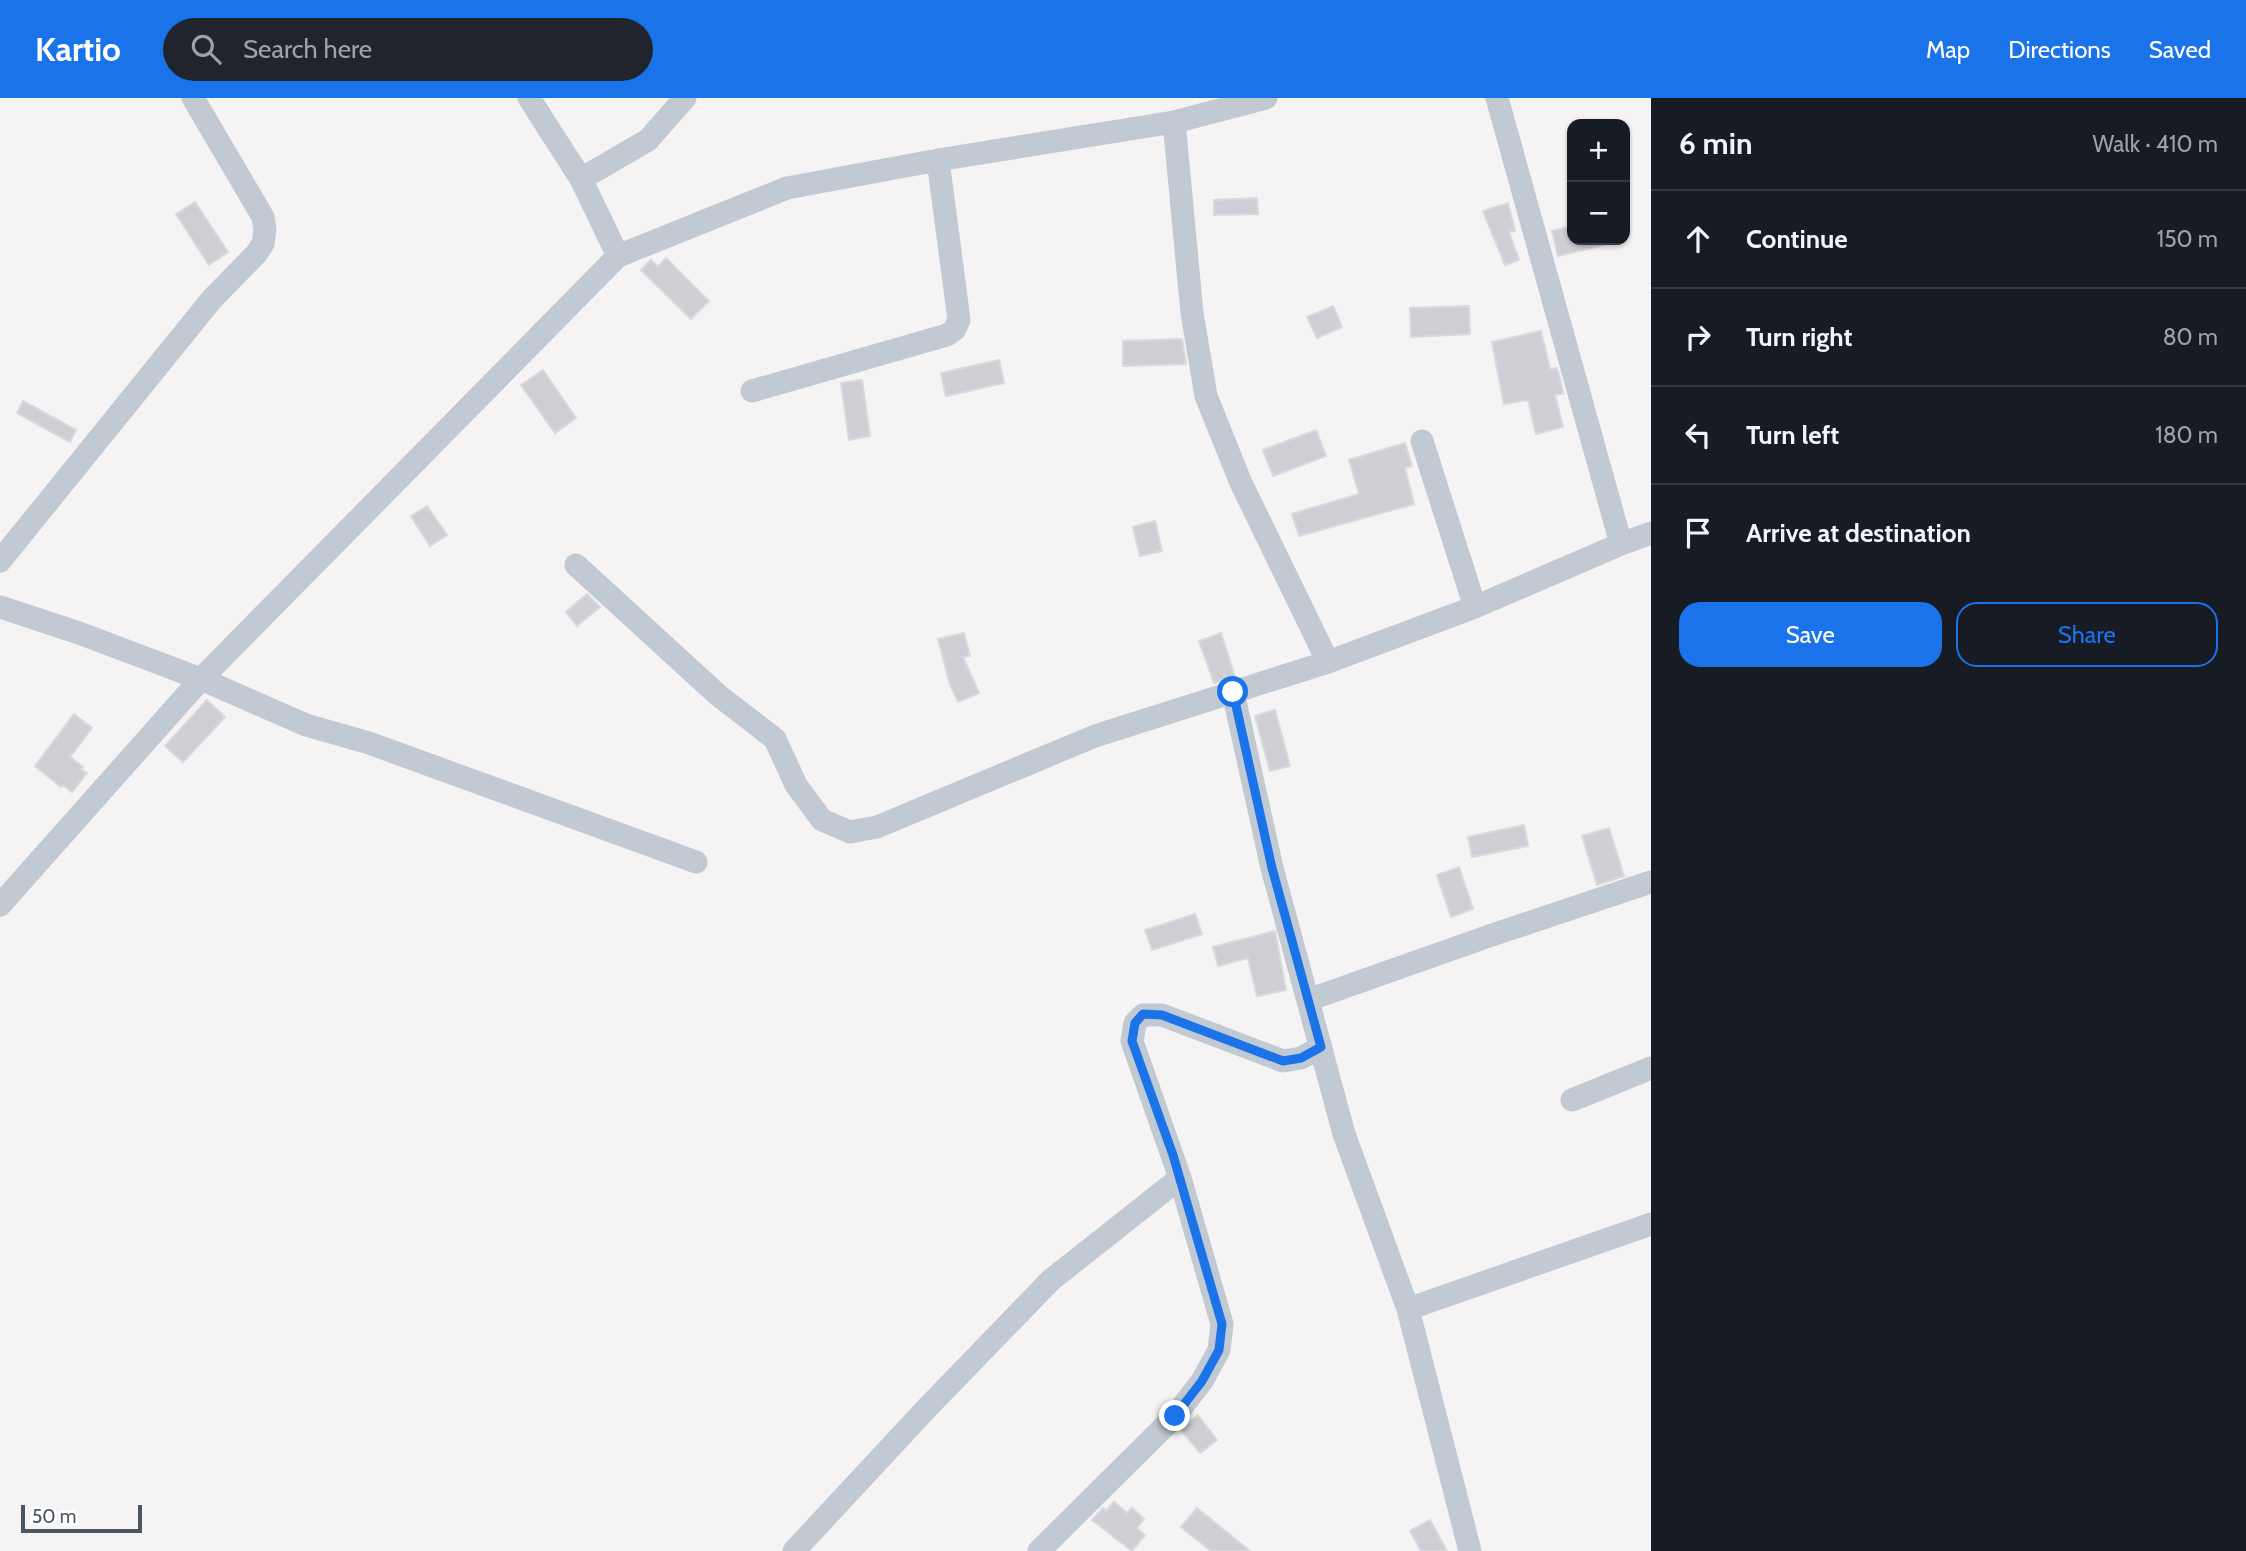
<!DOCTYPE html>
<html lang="en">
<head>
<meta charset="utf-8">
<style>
  :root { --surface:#171b24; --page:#20242c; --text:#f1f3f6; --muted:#9ea1a6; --line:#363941; --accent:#1a73e8 }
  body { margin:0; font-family:Cabin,sans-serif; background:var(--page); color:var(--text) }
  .controls { position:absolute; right:21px; top:21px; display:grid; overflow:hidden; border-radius:14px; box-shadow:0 2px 5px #0004 }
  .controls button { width:63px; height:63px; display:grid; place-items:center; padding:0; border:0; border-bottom:2px solid var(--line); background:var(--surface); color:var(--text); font:35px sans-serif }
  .scale { position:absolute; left:21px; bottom:18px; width:121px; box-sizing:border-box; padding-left:7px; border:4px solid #4a5661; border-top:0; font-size:19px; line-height:24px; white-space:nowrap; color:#4a5661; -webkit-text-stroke:5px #fff; paint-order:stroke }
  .stop { position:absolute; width:21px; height:21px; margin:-16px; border:5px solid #1a73e8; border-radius:50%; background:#fff }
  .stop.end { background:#1a73e8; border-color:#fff; box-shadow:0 2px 7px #0008 }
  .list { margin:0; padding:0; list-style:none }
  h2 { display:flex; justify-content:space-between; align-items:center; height:91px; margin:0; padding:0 28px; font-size:30px }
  h2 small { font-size:23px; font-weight:400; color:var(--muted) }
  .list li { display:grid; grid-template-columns:46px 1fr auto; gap:21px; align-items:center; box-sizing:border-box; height:98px; padding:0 28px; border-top:2px solid var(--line) }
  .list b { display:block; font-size:26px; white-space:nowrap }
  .list em { font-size:23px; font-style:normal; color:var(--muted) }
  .actions { display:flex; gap:14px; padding:21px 28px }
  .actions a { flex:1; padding:16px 0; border:2px solid var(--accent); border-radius:21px; text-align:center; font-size:24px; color:var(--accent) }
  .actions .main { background:var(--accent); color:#fff }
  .icon { flex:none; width:38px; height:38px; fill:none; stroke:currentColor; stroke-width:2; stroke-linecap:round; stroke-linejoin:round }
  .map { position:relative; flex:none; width:1651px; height:1453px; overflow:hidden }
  header { display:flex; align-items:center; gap:42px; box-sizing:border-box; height:98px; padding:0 35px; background:var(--accent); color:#fff }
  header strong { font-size:33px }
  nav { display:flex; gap:38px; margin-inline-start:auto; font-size:24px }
  .search { width:490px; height:63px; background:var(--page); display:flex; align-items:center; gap:18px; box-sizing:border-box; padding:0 24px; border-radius:38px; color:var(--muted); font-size:26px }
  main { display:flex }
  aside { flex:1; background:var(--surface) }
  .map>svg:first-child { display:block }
  .building { fill:#cdcfd5; stroke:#d7d9de; stroke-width:2 }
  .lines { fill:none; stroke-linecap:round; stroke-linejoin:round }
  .minor { stroke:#c1cad2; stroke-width:23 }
  .route { stroke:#1a73e8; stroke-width:9 }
</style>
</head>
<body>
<header>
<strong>Kartio</strong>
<div class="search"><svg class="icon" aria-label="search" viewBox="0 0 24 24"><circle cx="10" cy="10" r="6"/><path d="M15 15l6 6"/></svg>Search here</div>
<nav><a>Map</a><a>Directions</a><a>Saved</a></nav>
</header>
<main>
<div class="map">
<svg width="1651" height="1453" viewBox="0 0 1651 1453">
  <rect width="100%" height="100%" fill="#f5f3f3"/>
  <path class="building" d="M1257,100L1258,116L1214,117V102Z
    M195,104L228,154L209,167L176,116Z
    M1508,105L1515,133L1509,134L1519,162L1505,167L1483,113Z
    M1572,128V142H1604V147L1558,158L1552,133Z
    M666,160L709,203L691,221L641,172L651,162L658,169Z
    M1333,208L1342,229L1317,240L1307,219Z
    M1469,208L1470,236L1411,239L1410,210Z
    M1541,233L1550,271L1557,270L1560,280L1563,296L1555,297L1563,329L1536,336L1528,302L1504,306L1492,244Z
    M1182,241L1186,266L1123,268V243Z
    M999,262L1004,285L946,298L941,275Z
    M543,272L576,320L555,335L521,287Z
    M862,282L870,338L849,342L841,285Z
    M23,303L76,332L70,344L17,315Z
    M1316,332L1326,358L1273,378L1263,352Z
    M1405,345L1412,368L1405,370L1414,406L1299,438L1292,416L1359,396L1349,362Z
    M427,408L447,437L430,448L411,418Z
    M1155,423L1162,453L1140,458L1133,429Z
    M587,496L600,509L577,528L566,514Z
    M964,535L970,558L963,559L979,595L958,604L950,587L938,541Z
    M1221,535L1235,579L1214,585L1199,543Z
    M207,602L225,619L183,664L165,648Z
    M1275,612L1290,668L1270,673L1255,618Z
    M74,616L92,630L70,659L83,669L81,671L87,675L72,694L63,687L61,689L35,668Z
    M1524,727L1528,748L1472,759L1468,739Z
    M1609,730L1624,778L1597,787L1582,738Z
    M1459,769L1473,811L1451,819L1437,777Z
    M1195,816L1202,836L1152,852L1145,832Z
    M1275,833L1286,892L1257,898L1248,860L1218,868L1213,849Z
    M1198,1317L1217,1342L1200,1355L1181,1332Z
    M1114,1404L1127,1415L1132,1410L1144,1421L1137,1430L1145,1437L1132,1453L1092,1422L1103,1410L1106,1413Z
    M1197,1410L1250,1453H1211L1181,1429Z
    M1430,1422L1447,1453H1421L1410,1433Z"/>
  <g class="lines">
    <path class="minor" d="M529,0L581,81L618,158
      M1497,0L1621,446
      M1174,24L1192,215L1206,298L1241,385L1328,564
      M581,81L648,42L685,0
      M752,293L947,237L954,232L959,222L938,62
      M1422,343L1475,509
      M0,463L212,201L256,156L263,146L265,131L263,119L193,0
      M576,467L718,597L775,641L796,687L822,722L850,734L877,729L1095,638L1328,564L1475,509L1621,446L1651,435
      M0,509L79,535L201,581L306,627L369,645L696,764
      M1233,594L1272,770L1344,1036L1408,1211L1470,1453
      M0,807L201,581L618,158L787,90L938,62L1174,24L1266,0
      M1308,902L1492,837L1651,784
      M1572,1002L1651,970
      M1408,1211L1651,1126
      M794,1453L927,1310L1051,1182L1180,1080L1132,943L1135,925L1143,917H1162L1283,963L1301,960L1321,949
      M1039,1453L1175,1318L1202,1283L1219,1252L1222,1226L1180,1080"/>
  </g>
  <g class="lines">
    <path class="route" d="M1175,1318L1202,1283L1219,1252L1222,1226L1173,1057L1132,943L1135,925L1143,916L1162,917L1283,963L1301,960L1321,949L1272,770L1233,594"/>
  </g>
</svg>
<div class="controls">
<button>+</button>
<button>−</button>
</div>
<div class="scale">50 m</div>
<div class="stop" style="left:1233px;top:594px"></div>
<div class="stop end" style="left:1175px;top:1318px"></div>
</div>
<aside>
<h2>6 min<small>Walk · 410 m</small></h2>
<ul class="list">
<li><svg class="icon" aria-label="ahead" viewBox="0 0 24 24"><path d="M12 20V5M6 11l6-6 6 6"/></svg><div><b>Continue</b></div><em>150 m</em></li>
<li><svg class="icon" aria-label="right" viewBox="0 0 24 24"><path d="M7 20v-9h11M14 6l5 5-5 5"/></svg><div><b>Turn right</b></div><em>80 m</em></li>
<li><svg class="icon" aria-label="left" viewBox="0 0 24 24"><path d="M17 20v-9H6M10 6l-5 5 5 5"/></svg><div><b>Turn left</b></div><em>180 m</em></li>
<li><svg class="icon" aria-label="arrive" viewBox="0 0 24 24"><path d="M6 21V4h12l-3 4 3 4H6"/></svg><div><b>Arrive at destination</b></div></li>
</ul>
<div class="actions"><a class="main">Save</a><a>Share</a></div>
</aside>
</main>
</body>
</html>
